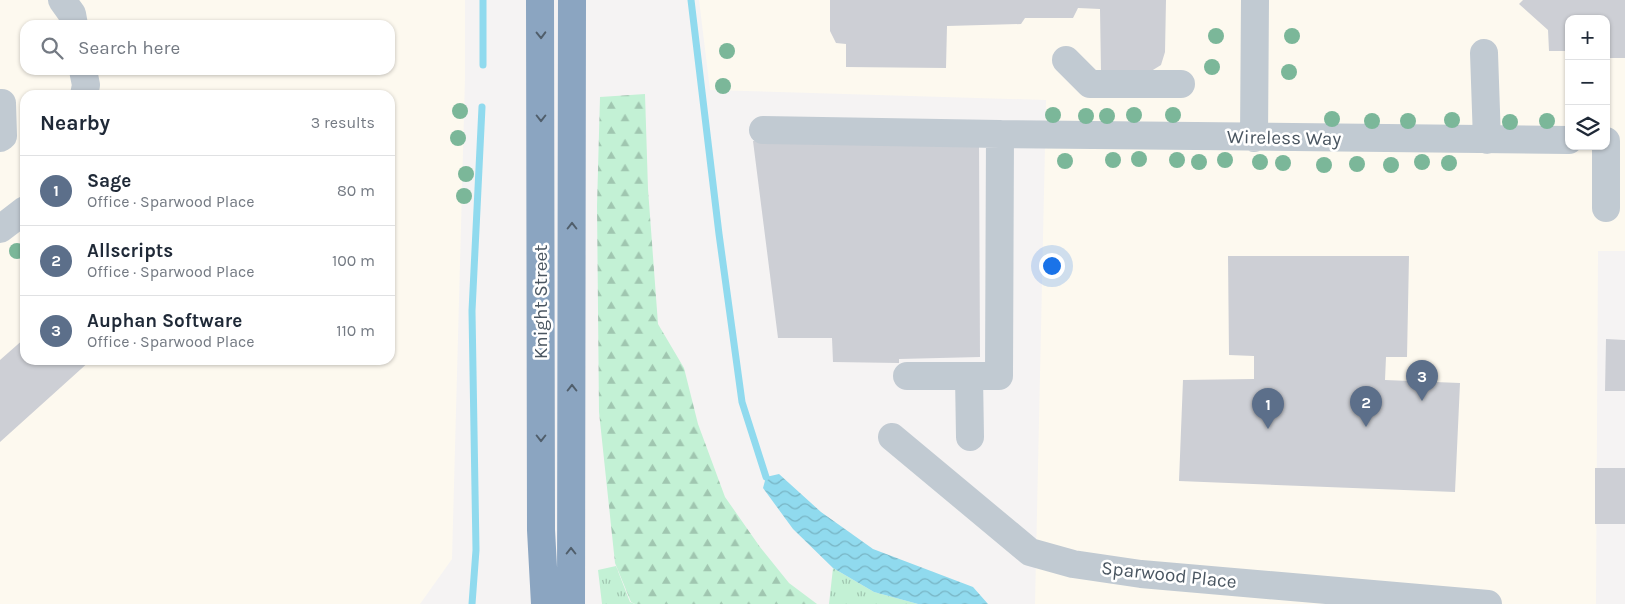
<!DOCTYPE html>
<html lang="en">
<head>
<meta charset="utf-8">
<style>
  :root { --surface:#fff; --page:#f6f6f7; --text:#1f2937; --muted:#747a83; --line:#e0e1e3; --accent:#1a73e8 }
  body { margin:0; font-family:Karla,sans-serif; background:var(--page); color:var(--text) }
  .controls { position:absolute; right:15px; top:15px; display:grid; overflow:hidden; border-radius:10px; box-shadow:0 1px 4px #0004 }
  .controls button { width:45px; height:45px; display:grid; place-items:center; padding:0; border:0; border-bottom:1px solid var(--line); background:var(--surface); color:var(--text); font:25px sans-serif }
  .you { position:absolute; left:1051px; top:265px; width:18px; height:18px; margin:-12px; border:4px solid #fff; border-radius:50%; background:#1a73e8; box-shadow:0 0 0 8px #1a73e833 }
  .badge { display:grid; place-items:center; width:32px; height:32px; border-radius:50%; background:var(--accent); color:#fff; font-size:16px; font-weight:700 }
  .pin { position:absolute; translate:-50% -41px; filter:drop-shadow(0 1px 2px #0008) }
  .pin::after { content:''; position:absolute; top:26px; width:18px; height:15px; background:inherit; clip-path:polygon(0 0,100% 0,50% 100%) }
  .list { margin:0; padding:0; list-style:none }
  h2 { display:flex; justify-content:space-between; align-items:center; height:65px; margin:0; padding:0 20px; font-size:21px }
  h2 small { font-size:16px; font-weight:400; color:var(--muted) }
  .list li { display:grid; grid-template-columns:32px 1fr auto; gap:15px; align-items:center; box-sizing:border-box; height:70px; padding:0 20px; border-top:1px solid var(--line) }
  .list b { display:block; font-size:19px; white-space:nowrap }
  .list p { margin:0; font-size:16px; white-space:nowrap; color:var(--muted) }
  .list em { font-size:16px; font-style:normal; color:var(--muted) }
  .icon { flex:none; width:28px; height:28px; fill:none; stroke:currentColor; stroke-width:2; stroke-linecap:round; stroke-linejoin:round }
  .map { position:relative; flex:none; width:1625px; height:604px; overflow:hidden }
  .search { position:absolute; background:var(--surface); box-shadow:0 1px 4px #0004; left:20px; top:20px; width:375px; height:55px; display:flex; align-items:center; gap:12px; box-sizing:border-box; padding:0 18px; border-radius:15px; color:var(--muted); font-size:19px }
  .panel { position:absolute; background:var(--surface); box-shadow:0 1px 4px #0004; left:20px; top:90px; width:375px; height:275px; border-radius:15px }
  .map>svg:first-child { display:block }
  .commercial { fill:#fdf9ef; fill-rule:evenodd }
  .grass { fill:url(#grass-tufts) }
  .forest { fill:url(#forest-firs) }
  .water { fill:url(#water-waves) }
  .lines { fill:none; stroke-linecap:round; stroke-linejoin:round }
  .stream { stroke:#90daee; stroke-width:7 }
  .building { fill:#cdcfd5 }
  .minor { stroke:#c1cad2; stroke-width:28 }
  .highway { stroke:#8ba5c1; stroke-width:28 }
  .tree { fill:#7bb799 }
  .oneway { stroke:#505e6b }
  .labels { text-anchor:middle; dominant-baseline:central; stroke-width:5; stroke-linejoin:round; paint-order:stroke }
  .street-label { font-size:19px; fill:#4a5661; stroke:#fff }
</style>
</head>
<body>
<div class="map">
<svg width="1625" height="604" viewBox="0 0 1625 604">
  <defs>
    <pattern id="grass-tufts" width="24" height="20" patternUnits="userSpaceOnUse" patternTransform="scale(1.25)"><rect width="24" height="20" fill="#c3f1d5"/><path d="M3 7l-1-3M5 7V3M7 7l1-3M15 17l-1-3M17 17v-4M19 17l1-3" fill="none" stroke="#a0c6b0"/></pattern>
    <pattern id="forest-firs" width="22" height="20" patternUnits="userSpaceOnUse" patternTransform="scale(1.25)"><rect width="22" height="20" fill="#c3f1d5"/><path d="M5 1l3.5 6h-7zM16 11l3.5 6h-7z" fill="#a0c6b0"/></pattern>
    <pattern id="water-waves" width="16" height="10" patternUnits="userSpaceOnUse" patternTransform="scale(1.25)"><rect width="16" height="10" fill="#90daee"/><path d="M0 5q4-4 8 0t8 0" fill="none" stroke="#78b4c4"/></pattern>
  </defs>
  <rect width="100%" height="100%" fill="#f5f3f3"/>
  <path class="commercial" d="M0,0H465V78L452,559L420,604H0ZM25,25H390V70H25ZM25,95H390V360H25Z
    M699,0H1625V251H1598L1596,604H1035L1046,100L710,90ZM1569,19H1606V146H1569Z"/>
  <path class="grass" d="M616,566L630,602L635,604H602L598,570Z
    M833,568L874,592L918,604H829Z"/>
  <path class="forest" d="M645,94L648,189L658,324L684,368L698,424L725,497L760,547L789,583L817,604H635L631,602L615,563L599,412L597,206L600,97Z"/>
  <path class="water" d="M779,474L821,512L873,549L973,587L988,604H918L874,592L833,568L793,529L763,488L766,477Z"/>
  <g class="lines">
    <path class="stream" d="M483,0V65
      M691,0L719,234L742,402L766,477
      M472,604L476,550L472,311L482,107"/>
  </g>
  <path class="building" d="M830,0H1166L1165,52L1161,65L1148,73H1101L1100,9L1078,8L1073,18H1025L1021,24L947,26L946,68L846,67V44L836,43L830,31Z
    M1523,0H1625V58H1606V19H1569V51H1549L1548,30L1519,4Z
    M979,140L980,357L899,359V363L833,362L832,338H778L753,141Z
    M1228,256H1409L1407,357H1386L1385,380L1460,383L1455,492L1179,481L1183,380L1254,379V356L1229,355Z
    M25,338V360H91L0,442V360Z
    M1606,339L1625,340V391H1605Z
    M1595,468H1625V524H1595Z"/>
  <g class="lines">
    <path class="minor" d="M62,0L72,14L74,25
      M1484,53L1487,140
      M1066,60L1090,84H1181
      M83,70L86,85L84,95
      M0,103H2L3,136L0,138
      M763,130L1000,134L999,376H907
      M1000,134L1569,140
      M1254,138L1255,0
      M1606,208V141
      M0,229L25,210
      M969,376L970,437
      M892,437L1030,552L1073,564L1141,574L1488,604"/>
    <path class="highway" d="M540,0L541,530L545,604
      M571,604L572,0"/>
  </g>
  <g class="tree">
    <circle cx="1216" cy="36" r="8"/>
    <circle cx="1292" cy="36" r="8"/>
    <circle cx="727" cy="51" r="8"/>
    <circle cx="1212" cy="67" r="8"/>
    <circle cx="1289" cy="72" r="8"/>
    <circle cx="723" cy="86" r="8"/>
    <circle cx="460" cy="111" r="8"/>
    <circle cx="1053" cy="115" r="8"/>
    <circle cx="1134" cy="115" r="8"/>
    <circle cx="1173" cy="115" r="8"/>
    <circle cx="1086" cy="116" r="8"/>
    <circle cx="1107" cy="116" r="8"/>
    <circle cx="1332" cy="119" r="8"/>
    <circle cx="1452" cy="120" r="8"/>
    <circle cx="1372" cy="121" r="8"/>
    <circle cx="1408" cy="121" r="8"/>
    <circle cx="1547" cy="121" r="8"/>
    <circle cx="1510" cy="122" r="8"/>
    <circle cx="458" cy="138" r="8"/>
    <circle cx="1139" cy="159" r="8"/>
    <circle cx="1113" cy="160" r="8"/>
    <circle cx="1177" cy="160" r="8"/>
    <circle cx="1225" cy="160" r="8"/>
    <circle cx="1065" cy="161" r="8"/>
    <circle cx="1199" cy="162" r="8"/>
    <circle cx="1260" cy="162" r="8"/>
    <circle cx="1422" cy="162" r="8"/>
    <circle cx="1283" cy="163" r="8"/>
    <circle cx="1449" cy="163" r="8"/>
    <circle cx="1357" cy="164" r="8"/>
    <circle cx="1324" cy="165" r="8"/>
    <circle cx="1391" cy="165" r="8"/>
    <circle cx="466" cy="174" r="8"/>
    <circle cx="464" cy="196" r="8"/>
    <circle cx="17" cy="251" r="8"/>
  </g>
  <defs><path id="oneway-chevron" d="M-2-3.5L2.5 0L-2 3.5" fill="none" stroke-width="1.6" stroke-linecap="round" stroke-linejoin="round" transform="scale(1.25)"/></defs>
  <g class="oneway">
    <use href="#oneway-chevron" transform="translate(541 35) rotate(89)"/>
    <use href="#oneway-chevron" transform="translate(541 118) rotate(90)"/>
    <use href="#oneway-chevron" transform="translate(572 226) rotate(-90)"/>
    <use href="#oneway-chevron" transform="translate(572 388) rotate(-90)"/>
    <use href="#oneway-chevron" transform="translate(541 438) rotate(90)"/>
    <use href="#oneway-chevron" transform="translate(571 551) rotate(-90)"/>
  </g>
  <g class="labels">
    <g class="street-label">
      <text transform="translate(1284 138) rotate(1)">Wireless Way</text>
      <text transform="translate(541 302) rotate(-90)">Knight Street</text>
      <text transform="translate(1169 575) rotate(6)">Sparwood Place</text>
    </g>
  </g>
</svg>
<div class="controls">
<button>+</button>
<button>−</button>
<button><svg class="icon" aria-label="layers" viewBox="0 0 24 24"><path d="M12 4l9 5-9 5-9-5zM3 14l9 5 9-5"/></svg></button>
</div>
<div class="you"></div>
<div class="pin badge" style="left:1268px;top:429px;background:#5c6f8a">1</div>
<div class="pin badge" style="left:1366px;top:427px;background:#5c6f8a">2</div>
<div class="pin badge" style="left:1422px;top:401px;background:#5c6f8a">3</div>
<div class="search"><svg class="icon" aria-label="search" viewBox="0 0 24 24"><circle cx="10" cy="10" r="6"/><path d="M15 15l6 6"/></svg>Search here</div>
<section class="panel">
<h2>Nearby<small>3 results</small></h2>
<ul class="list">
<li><span class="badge" style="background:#5c6f8a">1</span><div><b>Sage</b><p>Office · Sparwood Place</p></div><em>80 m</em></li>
<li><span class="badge" style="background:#5c6f8a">2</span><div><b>Allscripts</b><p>Office · Sparwood Place</p></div><em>100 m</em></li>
<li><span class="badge" style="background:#5c6f8a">3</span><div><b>Auphan Software</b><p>Office · Sparwood Place</p></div><em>110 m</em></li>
</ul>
</section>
</div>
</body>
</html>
